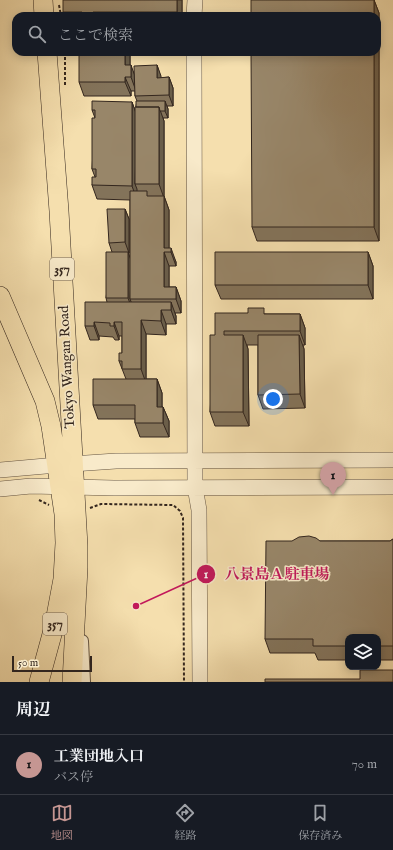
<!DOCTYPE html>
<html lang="ja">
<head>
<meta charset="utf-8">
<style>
  :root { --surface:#171b24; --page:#20242c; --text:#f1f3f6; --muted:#9ea1a6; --line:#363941; --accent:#c59692 }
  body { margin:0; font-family:"IM FELL English","Noto Serif JP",serif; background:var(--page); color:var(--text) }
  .controls { position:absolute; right:12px; bottom:12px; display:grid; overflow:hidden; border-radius:8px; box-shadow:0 2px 10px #0003 }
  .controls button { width:36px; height:36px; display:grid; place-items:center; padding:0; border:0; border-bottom:1px solid var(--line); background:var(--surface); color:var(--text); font:20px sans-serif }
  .scale { position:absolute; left:12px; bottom:10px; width:80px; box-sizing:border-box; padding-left:4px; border:2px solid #33261e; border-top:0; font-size:11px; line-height:14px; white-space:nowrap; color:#33261e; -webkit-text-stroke:3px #f8eaca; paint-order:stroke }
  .you { position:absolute; left:273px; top:399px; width:14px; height:14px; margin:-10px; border:3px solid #fff; border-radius:50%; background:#1a73e8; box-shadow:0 0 0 6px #1a73e833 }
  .badge { display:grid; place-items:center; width:26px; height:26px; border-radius:50%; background:var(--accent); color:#111; font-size:13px; font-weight:700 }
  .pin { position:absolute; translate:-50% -33px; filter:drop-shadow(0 1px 2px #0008) }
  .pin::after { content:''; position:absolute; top:21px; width:14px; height:12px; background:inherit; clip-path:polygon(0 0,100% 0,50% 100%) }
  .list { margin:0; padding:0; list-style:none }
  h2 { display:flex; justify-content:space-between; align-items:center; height:52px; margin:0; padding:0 16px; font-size:17px }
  h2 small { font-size:13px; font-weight:400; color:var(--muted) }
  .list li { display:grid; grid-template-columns:26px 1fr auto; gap:12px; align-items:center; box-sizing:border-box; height:60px; padding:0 16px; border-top:1px solid var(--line) }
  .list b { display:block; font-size:15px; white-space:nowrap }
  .list p { margin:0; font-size:13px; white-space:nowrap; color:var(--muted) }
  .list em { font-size:13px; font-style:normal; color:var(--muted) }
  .icon { flex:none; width:22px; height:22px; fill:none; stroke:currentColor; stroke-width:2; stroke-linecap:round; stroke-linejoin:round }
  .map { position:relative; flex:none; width:393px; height:682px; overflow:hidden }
  .search { position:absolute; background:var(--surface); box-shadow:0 2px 10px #0003; left:12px; right:12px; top:12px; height:44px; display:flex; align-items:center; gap:10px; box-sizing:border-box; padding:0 14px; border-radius:12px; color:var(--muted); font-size:15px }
  .sheet { height:112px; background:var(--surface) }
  nav { display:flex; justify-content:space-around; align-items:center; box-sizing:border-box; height:56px; border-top:1px solid var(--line); background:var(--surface); font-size:11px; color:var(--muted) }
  nav a { display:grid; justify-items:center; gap:2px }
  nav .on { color:var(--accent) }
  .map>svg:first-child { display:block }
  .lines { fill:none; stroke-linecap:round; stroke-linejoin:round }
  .minor-casing { stroke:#645442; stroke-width:14 }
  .tertiary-casing { stroke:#645442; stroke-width:16 }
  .trunk-casing { stroke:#33261e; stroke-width:20 }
  .path { stroke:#33261e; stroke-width:2; stroke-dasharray:3 2; stroke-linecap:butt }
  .minor { stroke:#f8eaca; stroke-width:12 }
  .tertiary { stroke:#f8eaca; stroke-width:15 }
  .trunk { stroke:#f5dfae; stroke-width:19 }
  .wall { fill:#83735a; stroke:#33261e }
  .shaded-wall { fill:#6a5e4a; stroke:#33261e }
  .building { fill:#988669; stroke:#33261e }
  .labels { text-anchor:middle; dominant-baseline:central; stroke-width:3; stroke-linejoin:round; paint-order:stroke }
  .shield { fill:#f8eaca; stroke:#6e6152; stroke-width:1 }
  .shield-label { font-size:13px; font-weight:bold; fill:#33261e }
  .street-label { font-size:14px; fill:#33261e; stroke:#f8eaca }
  .leader { fill:none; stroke:#c2185b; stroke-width:1.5 }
  .callout-dot { fill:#c2185b; stroke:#f8eaca; stroke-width:1.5 }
  .mark-label { font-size:12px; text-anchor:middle; font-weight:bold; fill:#fff }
  .callout-label { font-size:15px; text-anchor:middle; font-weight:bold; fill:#c2185b; stroke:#f8eaca; stroke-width:3; stroke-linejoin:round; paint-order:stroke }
</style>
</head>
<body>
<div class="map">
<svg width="393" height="682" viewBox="0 0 393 682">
  <rect width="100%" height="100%" fill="#f5dfae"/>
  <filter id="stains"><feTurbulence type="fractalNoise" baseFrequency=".005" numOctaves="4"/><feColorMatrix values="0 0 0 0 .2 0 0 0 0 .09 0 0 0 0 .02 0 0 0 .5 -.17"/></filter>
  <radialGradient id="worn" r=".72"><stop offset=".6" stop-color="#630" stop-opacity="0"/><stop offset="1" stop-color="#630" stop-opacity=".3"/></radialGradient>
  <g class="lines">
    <defs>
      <path id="minor" d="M82,641L84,682"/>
      <path id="tertiary" d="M194,16L195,0
        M194,52L195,487L199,510L200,682
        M0,470L57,465L116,461L393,460
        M0,489L31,486L114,488L393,487"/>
      <path id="trunk" d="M43,0L44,16
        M47,52L59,211L78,546V568L72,682
        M0,296L45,401L51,426L64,514L65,543L63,579L54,627L39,682"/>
    </defs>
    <use href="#minor" class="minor-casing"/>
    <use href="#tertiary" class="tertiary-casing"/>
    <use href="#trunk" class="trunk-casing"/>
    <path class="path" d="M59,5L61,16
      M65,52V87
      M39,500L49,505
      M90,508L101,504L173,505L180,511L183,518L184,682"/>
    <use href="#minor" class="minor"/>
    <use href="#tertiary" class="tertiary"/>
    <use href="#trunk" class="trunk"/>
  </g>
  <path class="wall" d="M182,0V16H65L63,12Z
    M374,0L379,13V241H257L252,227Z
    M130,55V65L135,76L157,65L161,78L169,77L173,88V106H167L168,109V118H163L164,121V196L169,210V248L176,262V266H169V287H176L181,301V313H175L176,316V324H166V335L146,334V379H157L162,393V407H163L169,421V437H140L135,423V419H98L93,405L126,379L119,361L122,353V336H119V340H115L113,337L99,336V340H90L85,326L107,302L106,298L112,252L109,243L125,209L129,219V253H128L130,259V200L97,199L92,185L95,177L92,169L95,118L92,110L132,102L135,111L137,101L135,96V91H131V96H84L79,82Z
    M368,252L373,266V299H221L215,285Z
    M248,313L267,314H300L305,328V345H303L304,349L305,408L263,409L258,395V345H247L248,349L249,426H215L210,412L215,335Z
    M393,539V660H378V637H348V660H318L315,653H270L265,639L320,541H390Z"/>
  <path class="shaded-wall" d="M177,0H182V16H178L177,12Z
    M374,0L379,13V241L374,227V52H377V16H374Z
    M125,52H129L130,55V77L125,65Z
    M131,65L136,79V91L131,77Z
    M157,65L161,76V88L157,78Z
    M125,77L131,91V96L125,82Z
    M169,77L173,88V106L169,95Z
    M165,101L168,109V118L165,111Z
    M132,102L137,116L135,184L137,189V200L132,186Z
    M159,107L164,121V198L159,184Z
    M164,196L169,210V252L164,248Z
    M125,209L129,219V253L125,242Z
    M171,248L176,262V266L171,252Z
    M128,252L132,263L130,299L132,304V309L128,298Z
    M164,252L169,266V299L164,287Z
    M368,252L373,266V299L368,285Z
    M176,287L181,301V313L176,299Z
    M171,302L176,316V324L171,310Z
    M161,310L166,324V335L161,321Z
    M300,314L305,328V345L300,331Z
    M141,320L146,334V383L141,369Z
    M94,322L99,336V340L94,326Z
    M114,322L119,336V340L114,326Z
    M243,335L248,349L249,426L243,412Z
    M299,335L304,349L305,408L300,394Z
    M157,379L162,393V421L157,407Z
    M163,407L169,421V437L163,423Z"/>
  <path class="building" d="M63,0H177V12H93V16H82V12H63Z
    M251,0H374V16H251Z
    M84,52H125V65H131V77H125V82H79V54H84Z
    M251,52H374V227H252Z
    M157,65V78L169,77V95L135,96L134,66Z
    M92,101L132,102V186L92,185V177H96V169H92V118H95V110H92Z
    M136,101H165V111H160L159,107H136Z
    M135,107H159V184H135Z
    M130,191H147V196H164V248H171V252H164V287H176V299H130Z
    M107,209H125V242L109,243Z
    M106,252H128V298H106Z
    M215,252H368V285H215Z
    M85,302H171V310H161V321L141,320V369H122V361H119V353H122V322H114V326H110V323L94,322V326H85Z
    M248,308H264V314H300V331H224V335H243V412H210V335H215V313H248Z
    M258,335H299L300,394L258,395Z
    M93,379H157V407H163V423H135V405H93Z
    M309,536L316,538L320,541H390L393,539V646H378V637H348V646H313V639H265L266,541H292L299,537Z
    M360,670H393V682H265V679H360Z"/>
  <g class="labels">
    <g class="shield">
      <rect x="50" y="258" width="24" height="22" rx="3"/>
      <rect x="43" y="613" width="24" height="22" rx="3"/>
    </g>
    <g class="shield-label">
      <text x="62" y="269">357</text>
      <text x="55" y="624">357</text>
    </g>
    <g class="street-label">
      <text transform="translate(67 367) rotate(-93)">Tokyo Wangan Road</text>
    </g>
  </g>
  <path class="leader" d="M136 606L206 574"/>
  <g class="callout-dot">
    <circle cx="136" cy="606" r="4"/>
    <circle cx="206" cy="574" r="10"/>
  </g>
  <g class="mark-label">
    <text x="206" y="578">1</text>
  </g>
  <g class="callout-label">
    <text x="277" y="579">八景島Ａ駐車場</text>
  </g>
  <rect width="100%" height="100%" filter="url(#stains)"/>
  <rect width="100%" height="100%" fill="url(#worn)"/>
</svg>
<div class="controls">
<button><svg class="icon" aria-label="layers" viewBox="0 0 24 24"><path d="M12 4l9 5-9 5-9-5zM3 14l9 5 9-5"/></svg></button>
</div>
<div class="scale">50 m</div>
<div class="you"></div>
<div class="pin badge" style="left:333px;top:495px">1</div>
<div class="search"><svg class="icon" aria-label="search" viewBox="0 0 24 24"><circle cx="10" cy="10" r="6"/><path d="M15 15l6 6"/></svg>ここで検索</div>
</div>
<section class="sheet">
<h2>周辺<small></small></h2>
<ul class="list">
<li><span class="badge">1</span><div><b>工業団地入口</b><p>バス停</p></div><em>70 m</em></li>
</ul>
</section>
<nav>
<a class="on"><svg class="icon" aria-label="map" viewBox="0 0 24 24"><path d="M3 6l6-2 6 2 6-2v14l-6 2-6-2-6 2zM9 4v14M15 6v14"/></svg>地図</a>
<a><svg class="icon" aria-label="directions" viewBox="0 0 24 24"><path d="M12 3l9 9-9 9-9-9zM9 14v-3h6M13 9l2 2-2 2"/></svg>経路</a>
<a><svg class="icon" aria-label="saved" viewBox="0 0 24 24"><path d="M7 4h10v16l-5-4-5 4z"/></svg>保存済み</a>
</nav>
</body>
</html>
